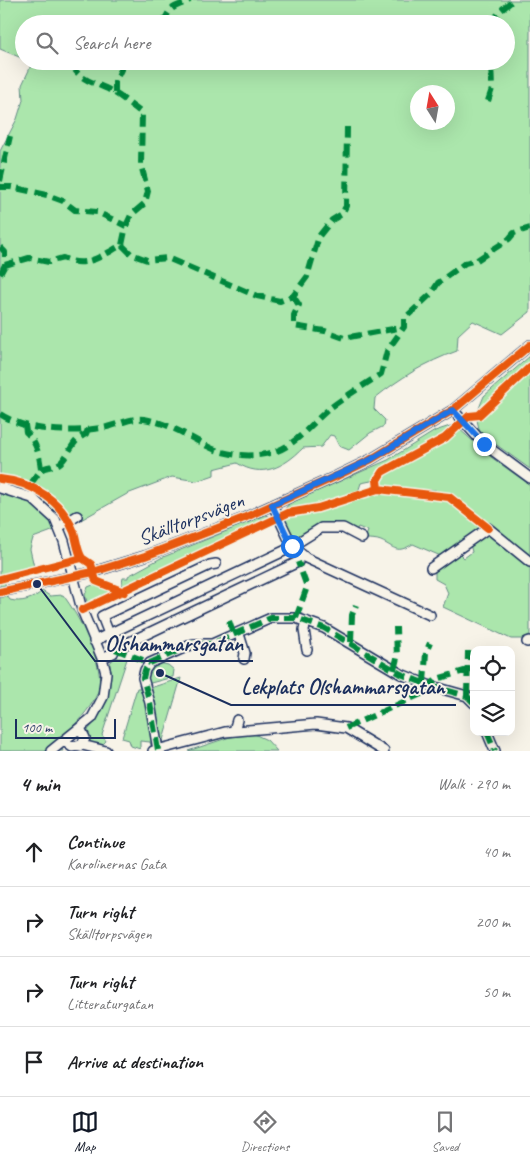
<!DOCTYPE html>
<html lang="en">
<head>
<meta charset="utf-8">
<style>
  :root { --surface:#fff; --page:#f2f2f2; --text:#202124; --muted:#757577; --line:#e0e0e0; --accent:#111827 }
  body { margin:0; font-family:Caveat,sans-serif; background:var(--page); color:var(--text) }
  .controls { position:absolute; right:15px; bottom:15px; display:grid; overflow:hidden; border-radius:10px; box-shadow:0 5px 20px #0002 }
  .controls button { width:45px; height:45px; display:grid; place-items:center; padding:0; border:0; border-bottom:1px solid var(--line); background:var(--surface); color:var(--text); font:25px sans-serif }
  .compass { position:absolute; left:410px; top:85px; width:45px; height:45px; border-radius:50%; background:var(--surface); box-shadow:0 5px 20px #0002; rotate:349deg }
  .scale { position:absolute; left:15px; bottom:12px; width:101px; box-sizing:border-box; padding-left:5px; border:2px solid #1b2f5e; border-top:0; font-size:14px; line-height:18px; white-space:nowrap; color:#1b2f5e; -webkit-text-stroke:4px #f7f3e8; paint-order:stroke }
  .stop { position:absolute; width:15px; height:15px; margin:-11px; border:4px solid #1a73e8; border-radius:50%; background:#fff }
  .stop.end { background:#1a73e8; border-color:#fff; box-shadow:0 1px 5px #0008 }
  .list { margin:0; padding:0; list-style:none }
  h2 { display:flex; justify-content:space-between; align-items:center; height:65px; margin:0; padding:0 20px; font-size:21px }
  h2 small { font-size:16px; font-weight:400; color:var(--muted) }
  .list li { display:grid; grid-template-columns:32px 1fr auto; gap:15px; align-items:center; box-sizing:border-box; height:70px; padding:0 20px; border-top:1px solid var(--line) }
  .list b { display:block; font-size:19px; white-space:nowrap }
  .list p { margin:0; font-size:16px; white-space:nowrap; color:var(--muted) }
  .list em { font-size:16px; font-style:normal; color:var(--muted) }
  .icon { flex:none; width:28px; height:28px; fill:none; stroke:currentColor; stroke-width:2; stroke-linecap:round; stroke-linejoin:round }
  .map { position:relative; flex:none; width:530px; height:751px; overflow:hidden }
  .search { position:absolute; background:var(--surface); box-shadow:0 5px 20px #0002; left:15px; right:15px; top:15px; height:55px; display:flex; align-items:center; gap:12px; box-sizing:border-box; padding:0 18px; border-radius:28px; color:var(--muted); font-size:19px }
  .sheet { height:345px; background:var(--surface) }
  nav { display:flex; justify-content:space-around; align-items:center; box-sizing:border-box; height:70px; border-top:1px solid var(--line); background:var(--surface); font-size:14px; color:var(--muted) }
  nav a { display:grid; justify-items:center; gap:2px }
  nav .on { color:var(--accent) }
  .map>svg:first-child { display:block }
  .green { fill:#abe6ac; stroke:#638a85; fill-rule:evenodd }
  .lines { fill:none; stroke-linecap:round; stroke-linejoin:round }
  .minor-casing { stroke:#1b2f5e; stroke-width:12 }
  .minor { stroke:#f7f3e8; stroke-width:9 }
  .quiet { stroke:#00873e; stroke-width:6; stroke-dasharray:12 6; stroke-linecap:butt }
  .cycleway-casing { stroke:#f7f3e8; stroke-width:11 }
  .cycleway { stroke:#e8590c; stroke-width:8 }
  .route { stroke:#1a73e8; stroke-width:6 }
  .labels { text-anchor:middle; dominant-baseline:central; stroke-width:4; stroke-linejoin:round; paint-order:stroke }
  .street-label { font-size:21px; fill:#1b2f5e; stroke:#f7f3e8 }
  .leader { fill:none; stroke:#1b2f5e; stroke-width:2 }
  .callout-dot { fill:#1b2f5e; stroke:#f7f3e8; stroke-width:2 }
  .callout-label { font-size:22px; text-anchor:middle; font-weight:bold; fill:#1b2f5e; stroke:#f7f3e8; stroke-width:4; stroke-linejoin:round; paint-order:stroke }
</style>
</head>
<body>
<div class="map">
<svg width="530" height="751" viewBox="0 0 530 751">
  <rect width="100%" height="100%" fill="#f7f3e8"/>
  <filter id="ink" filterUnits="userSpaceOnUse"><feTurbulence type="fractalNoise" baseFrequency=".02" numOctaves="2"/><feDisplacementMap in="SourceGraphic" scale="10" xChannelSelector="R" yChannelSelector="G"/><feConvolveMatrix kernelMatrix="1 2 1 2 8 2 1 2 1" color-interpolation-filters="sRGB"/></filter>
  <g filter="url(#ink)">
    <path class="green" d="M0,0H530V312L502,334L473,321L458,335L457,351C426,362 400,378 375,398L374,409L385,420L384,426L370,433L349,450L339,446L334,436L330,435L321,447L303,448C284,467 262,479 237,463L214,469V475L197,481L172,477L127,494L79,521L33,538L30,549L34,567L5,574V593L10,600C21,603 34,599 42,591L50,596L63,595C78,614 107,668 98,692C91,709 73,728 58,739L63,751H0V151L17,119L23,100L22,85L30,68L36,65L28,61H506V24H24V59L0,49ZM418,92H448V122H418Z
      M530,356V366L477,413L484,396Z
      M530,372V469L480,433L477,420Z
      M453,425L445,435L382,470L376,480L361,483L358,492L323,504L282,512L290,503L388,460L435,431Z
      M458,428L491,457L530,485V557L456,497L435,490L379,488V480L383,473L448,437Z
      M375,492C394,492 430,492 448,501C461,507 472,520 484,529L443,557L413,544C396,554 396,548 381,541C376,539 370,539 365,539L368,531L358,527L356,531L340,525L296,539L285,520L293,514L323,510Z
      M266,515L272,517L125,588H121L123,578H128V576L161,558Z
      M488,533L530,566V635L522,639H511L443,607L448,593L444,584L435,579V567L458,552L464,558L472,552L470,544Z
      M98,583L119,591L88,605L85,595L88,587Z
      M115,657L127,659L102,735L106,741L99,748L89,743L88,730C108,707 111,693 110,663Z
      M160,663L168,665L174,670L173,677L147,684L144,677L150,668Z
      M181,678L161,747L152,749L150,742L140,741V749L131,746L129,740L122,738L137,688H150Z
      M254,734L267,740L277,751H188L230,737Z"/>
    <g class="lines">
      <defs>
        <path id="minor" d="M453,410L484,444L530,478
          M0,488L32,498L55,519L64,541L82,610L102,658L106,673L103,697L92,718L51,751
          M273,505L292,546L306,558L430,615
          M59,527L77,516
          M431,568L488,528L530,562
          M0,592L93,572L145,556L244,518L337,476L370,460L453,410L530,345
          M306,621L304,630L307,650
          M239,634L245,653L244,659
          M94,641L284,551L321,528H343L362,538
          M527,642L530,641
          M115,649L298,562
          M102,658L113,653L115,649L102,616L210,565L216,564
          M234,731L237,720
          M487,732L495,751
          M64,741L72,747L82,745L85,738L80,728
          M82,745L106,751
          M158,750L150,703L143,678L145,670L150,663L193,644H212L271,618H296L324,628L401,674L428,685L467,696L474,703
          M153,751L225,732L316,724L346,728L384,751"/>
      </defs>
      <use href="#minor" class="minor-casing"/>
      <use href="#minor" class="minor"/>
      <path class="quiet" d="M163,24C171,3 176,8 190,0
        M491,24L500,11L513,0
        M115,93V82L125,61
        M488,101L492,89L491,61
        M0,181L10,136
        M0,187H11L47,195L63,201L75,210L97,212L126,226
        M122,245L131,254L147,260L167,258L257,296L280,301L293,296L307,277L319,236L332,220L342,214L346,206L347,127
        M0,247L5,252V265L29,258L49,262L63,258C86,269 101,256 122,245L126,226L131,215L145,203L148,191L141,165L142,113C132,106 123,98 113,92C100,84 84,82 75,70
        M0,274L5,265
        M293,296L299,305L294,315V326L325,331L344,338L404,327
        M0,414C29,433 74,433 107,427C120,424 132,417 144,419C168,423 186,435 207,446C225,456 254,458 274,452C295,446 313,422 330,408C346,396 364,385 381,374L387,351L404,327V319L431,294L438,283L465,263L477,260L509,239L514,233L530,228
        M25,425L26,432C36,441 40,456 41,470L29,486
        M41,470C47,465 57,468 63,460C72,449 72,441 86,434L88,429
        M296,618L307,587L298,562
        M229,621L234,636
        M351,642L352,615L356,605
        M115,649L150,663
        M394,670L397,658L396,627
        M424,683L426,652L430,643
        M467,696L468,651
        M346,728L421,694L437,679L468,670
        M487,732L495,751
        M158,750L150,703L143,678L145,670L150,663L193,644H212L271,618H296L324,628L401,674L428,685L467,696L474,703"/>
      <defs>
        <path id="cycleway" d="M0,479C33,482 62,501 74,532C77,541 77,550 82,558
          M378,489L377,480L382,472L445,438L469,416L479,415L530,367
          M0,579L82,558L91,564L96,581L124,592
          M0,592L93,572L145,556L244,518L337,476L370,460L453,410L530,345
          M82,610L288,513L318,508L378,489L449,497L488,528"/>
      </defs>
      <use href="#cycleway" class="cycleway-casing"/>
      <use href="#cycleway" class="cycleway"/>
    </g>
  </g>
  <g class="lines" filter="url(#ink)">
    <path class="route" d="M292,546L272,505L370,460L453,410L484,444"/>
  </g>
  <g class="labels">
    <g class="street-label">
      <text transform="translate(191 519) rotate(-21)">Skälltorpsvägen</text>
    </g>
  </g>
  <path class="leader" d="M37 584L95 661H253M160 673L231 705H456"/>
  <g class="callout-dot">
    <circle cx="37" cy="584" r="5"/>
    <circle cx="160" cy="673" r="5"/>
  </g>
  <g class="callout-label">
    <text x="174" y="651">Olshammarsgatan</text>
    <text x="343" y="694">Lekplats Olshammarsgatan</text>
  </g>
</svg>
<div class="controls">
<button><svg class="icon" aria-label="locate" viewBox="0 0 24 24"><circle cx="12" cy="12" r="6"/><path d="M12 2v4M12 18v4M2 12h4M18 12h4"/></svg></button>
<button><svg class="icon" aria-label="layers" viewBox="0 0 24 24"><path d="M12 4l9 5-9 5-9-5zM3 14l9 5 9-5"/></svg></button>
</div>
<svg class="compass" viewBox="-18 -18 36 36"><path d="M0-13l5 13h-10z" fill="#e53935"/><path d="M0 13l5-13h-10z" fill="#757577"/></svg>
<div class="scale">100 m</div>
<div class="stop" style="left:292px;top:546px"></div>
<div class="stop end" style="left:484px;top:444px"></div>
<div class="search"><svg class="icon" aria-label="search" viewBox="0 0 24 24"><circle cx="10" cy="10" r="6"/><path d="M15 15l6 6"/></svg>Search here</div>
</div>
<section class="sheet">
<h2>4 min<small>Walk · 290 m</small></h2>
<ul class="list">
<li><svg class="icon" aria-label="ahead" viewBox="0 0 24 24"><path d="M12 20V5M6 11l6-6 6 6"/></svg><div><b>Continue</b><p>Karolinernas Gata</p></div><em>40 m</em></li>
<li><svg class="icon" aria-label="right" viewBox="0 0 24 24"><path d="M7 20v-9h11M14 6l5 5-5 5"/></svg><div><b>Turn right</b><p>Skälltorpsvägen</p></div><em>200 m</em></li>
<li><svg class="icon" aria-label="right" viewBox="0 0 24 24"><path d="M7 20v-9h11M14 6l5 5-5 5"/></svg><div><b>Turn right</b><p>Litteraturgatan</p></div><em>50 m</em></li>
<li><svg class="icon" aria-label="arrive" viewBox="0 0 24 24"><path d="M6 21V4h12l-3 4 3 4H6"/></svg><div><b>Arrive at destination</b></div></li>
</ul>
</section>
<nav>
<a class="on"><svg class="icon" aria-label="map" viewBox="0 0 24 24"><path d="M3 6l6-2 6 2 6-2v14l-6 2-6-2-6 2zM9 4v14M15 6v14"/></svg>Map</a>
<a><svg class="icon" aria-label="directions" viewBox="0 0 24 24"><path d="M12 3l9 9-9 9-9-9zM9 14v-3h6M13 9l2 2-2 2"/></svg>Directions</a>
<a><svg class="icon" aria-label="saved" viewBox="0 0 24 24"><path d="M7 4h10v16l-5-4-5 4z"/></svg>Saved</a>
</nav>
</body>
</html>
